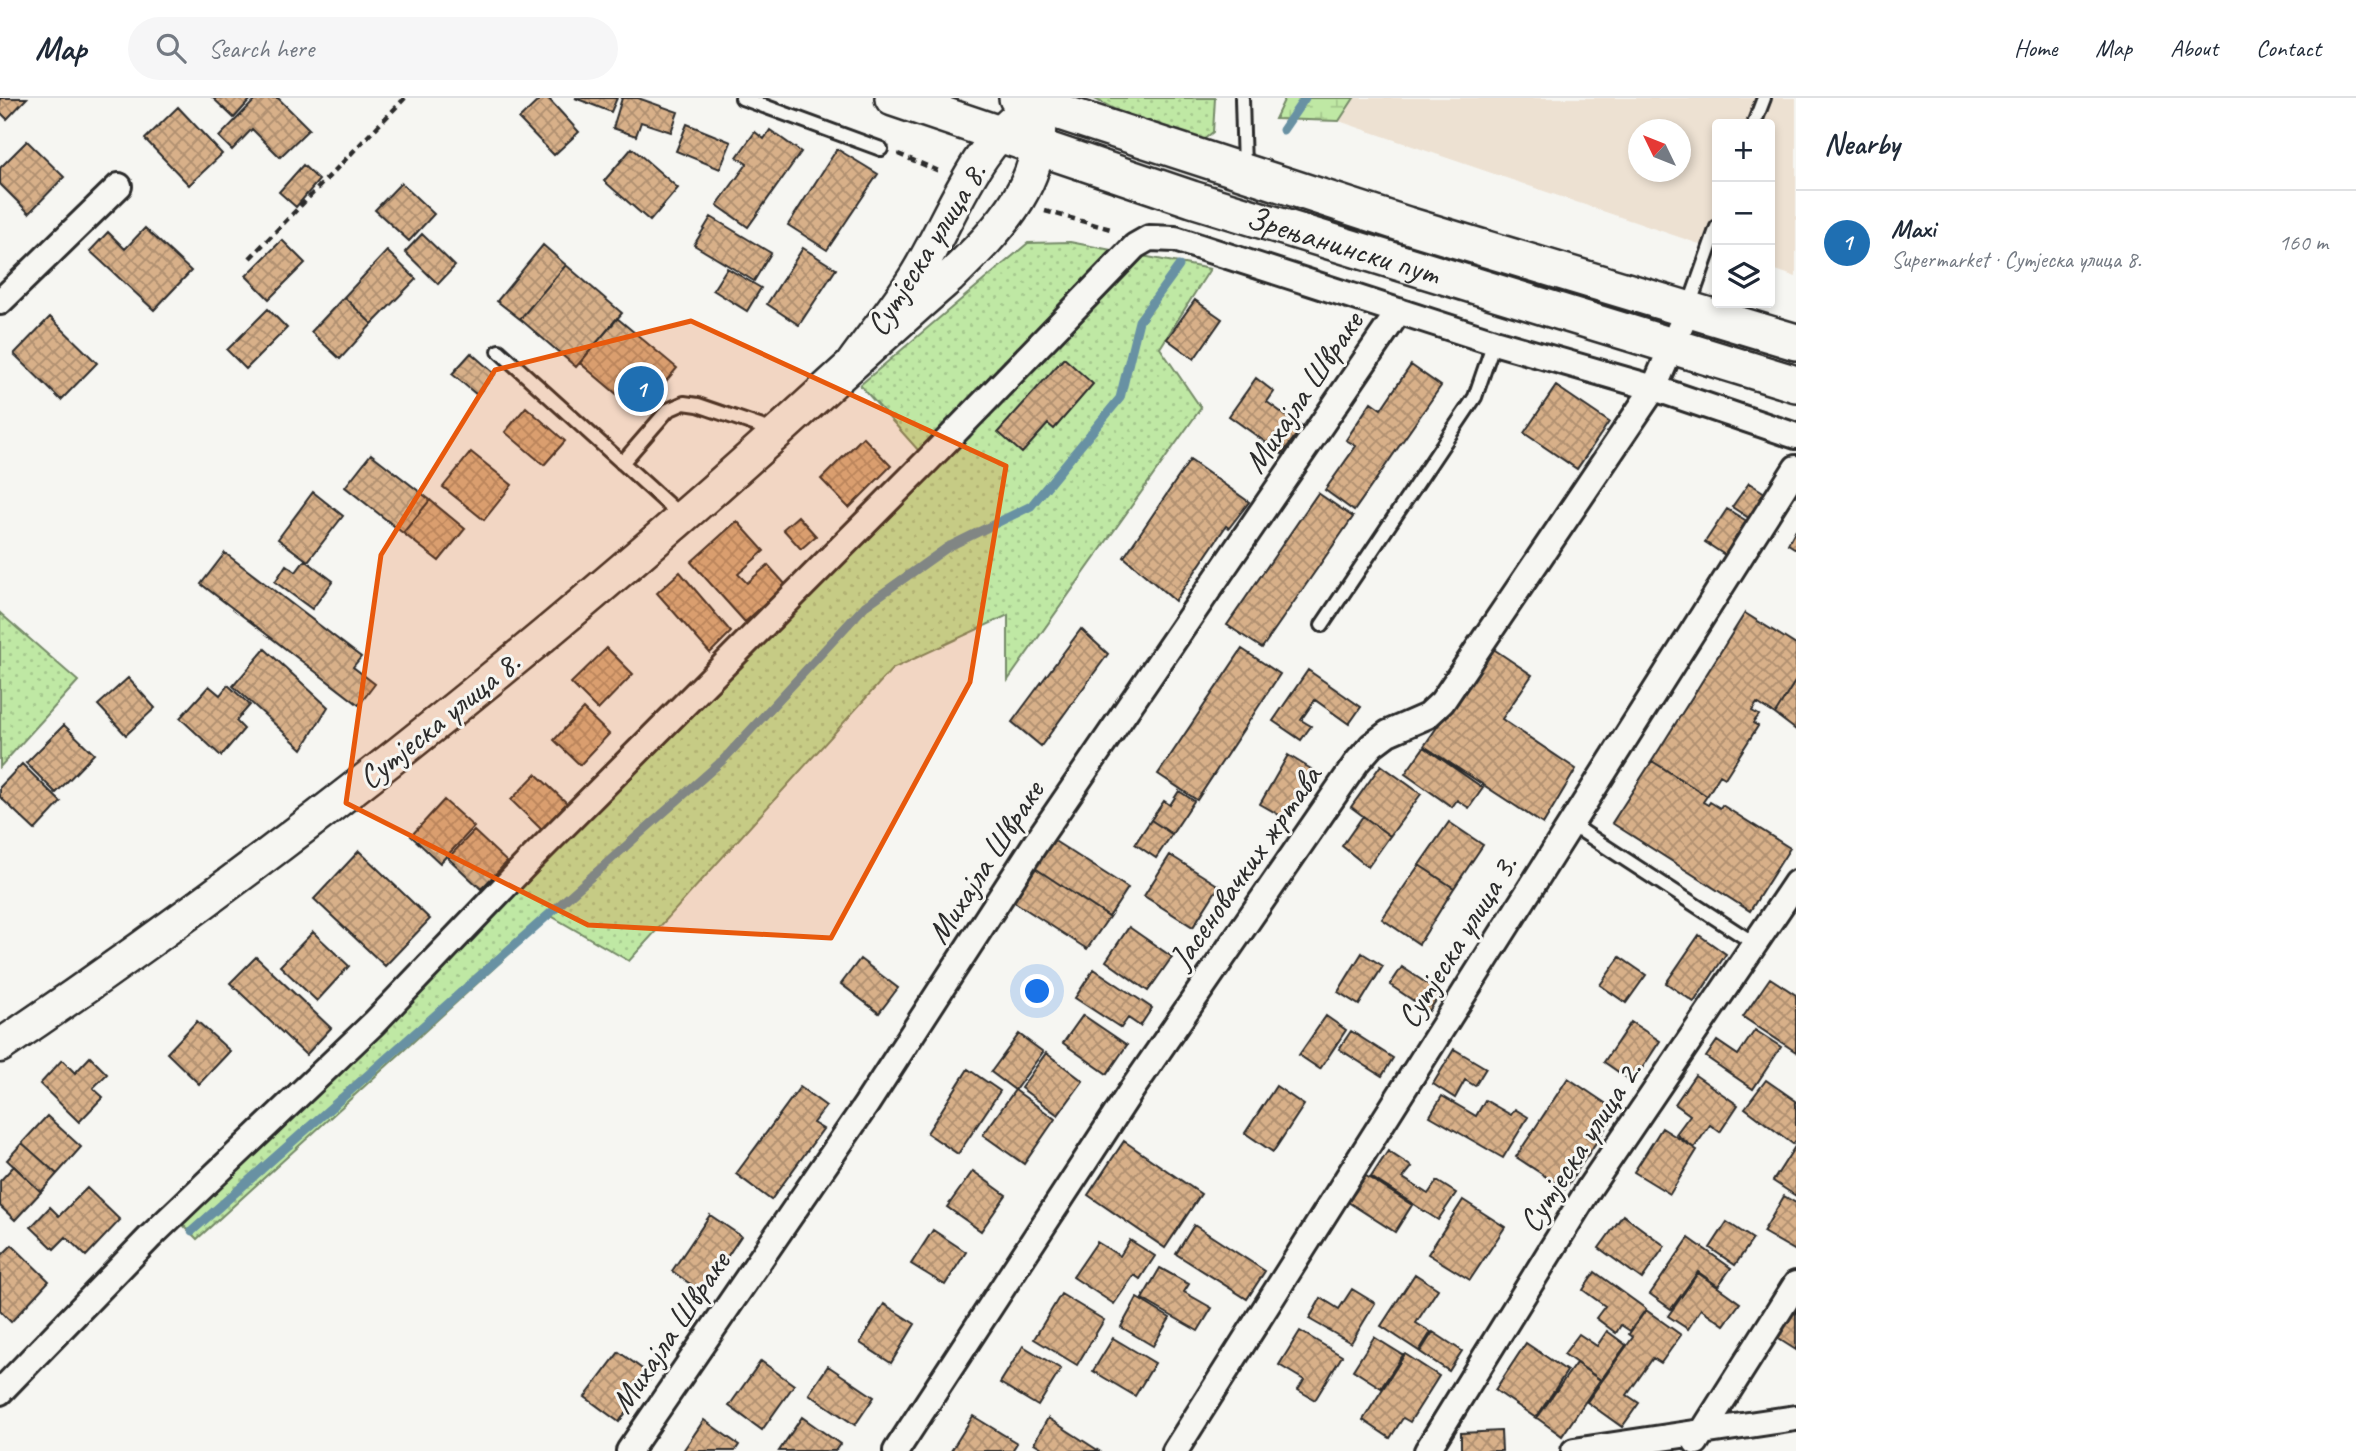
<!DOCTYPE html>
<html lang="en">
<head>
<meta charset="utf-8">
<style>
  :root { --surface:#fff; --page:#f6f6f7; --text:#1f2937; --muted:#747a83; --line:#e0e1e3; --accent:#1f6fb2 }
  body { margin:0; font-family:Caveat,sans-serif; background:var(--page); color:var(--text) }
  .controls { position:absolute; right:21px; top:21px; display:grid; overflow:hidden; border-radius:7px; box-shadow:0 4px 10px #0003 }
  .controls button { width:63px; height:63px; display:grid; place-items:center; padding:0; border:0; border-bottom:2px solid var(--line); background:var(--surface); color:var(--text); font:35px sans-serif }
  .compass { position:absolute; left:1628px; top:21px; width:63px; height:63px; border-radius:50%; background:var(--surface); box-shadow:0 4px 10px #0003; rotate:313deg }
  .you { position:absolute; left:1038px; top:894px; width:24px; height:24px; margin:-18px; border:5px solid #fff; border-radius:50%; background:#1a73e8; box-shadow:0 0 0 10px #1a73e833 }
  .badge { display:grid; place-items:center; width:46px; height:46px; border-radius:50%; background:var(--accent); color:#fff; font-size:23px; font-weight:700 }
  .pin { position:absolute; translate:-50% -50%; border:4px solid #fff; box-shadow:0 2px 7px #0006 }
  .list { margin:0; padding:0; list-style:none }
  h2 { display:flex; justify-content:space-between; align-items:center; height:91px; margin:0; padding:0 28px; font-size:30px }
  h2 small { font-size:23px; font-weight:400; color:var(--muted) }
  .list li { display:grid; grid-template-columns:46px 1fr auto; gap:21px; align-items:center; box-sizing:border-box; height:105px; padding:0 28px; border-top:2px solid var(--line) }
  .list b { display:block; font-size:26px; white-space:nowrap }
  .list p { margin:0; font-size:23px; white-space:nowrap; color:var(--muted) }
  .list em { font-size:23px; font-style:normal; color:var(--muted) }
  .icon { flex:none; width:38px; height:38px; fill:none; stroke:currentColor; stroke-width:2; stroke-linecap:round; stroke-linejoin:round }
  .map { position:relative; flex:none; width:1796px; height:1353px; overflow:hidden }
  header { display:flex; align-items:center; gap:42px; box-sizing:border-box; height:98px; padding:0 35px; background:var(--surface); border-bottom:2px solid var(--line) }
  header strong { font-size:33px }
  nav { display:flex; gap:38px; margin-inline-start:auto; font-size:24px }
  .search { width:490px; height:63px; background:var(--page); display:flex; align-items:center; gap:18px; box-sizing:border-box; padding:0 24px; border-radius:38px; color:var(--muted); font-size:26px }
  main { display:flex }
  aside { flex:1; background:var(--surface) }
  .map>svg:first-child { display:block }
  .built { fill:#ede1d2; fill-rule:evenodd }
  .grass { fill:url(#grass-dots); stroke:#758a68; stroke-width:2 }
  .wetland { fill:url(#wetland-marsh); stroke:#758a68; stroke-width:2 }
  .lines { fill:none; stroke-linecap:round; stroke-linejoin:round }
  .stream { stroke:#6891a3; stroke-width:9 }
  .building { fill:url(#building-cross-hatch); stroke:#2b2b2b; stroke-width:2 }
  .service-casing { stroke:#2b2b2b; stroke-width:18 }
  .minor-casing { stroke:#2b2b2b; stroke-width:30 }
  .tertiary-casing { stroke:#2b2b2b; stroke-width:37 }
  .secondary-casing { stroke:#2b2b2b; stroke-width:40 }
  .path { stroke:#2b2b2b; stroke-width:4.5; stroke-dasharray:7 5; stroke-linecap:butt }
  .service { stroke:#f6f6f2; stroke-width:12 }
  .minor { stroke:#f6f6f2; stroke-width:24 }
  .tertiary { stroke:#f6f6f2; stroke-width:32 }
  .secondary { stroke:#f6f6f2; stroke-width:35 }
  .marked { fill:#e8590c; fill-opacity:0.2; stroke:#e8590c; stroke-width:5; stroke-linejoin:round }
  .labels { text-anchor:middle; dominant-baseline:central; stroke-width:6; stroke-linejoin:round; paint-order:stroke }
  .street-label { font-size:33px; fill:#2b2b2b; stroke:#f6f6f2 }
</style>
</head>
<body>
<header>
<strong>Map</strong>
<div class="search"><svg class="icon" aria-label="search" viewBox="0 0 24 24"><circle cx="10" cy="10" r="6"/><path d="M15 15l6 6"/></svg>Search here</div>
<nav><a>Home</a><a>Map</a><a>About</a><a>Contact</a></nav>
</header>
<main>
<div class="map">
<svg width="1796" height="1353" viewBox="0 0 1796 1353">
  <defs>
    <pattern id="grass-dots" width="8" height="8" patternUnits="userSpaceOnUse" patternTransform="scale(1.75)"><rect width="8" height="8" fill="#bfe8a4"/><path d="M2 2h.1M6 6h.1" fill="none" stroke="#a4c78d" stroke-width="1.8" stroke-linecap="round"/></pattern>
    <pattern id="wetland-marsh" width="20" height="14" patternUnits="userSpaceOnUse" patternTransform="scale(1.75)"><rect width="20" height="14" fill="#bfe8a4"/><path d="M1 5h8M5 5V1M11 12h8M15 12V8" fill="none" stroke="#a4c78d"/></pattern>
    <pattern id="building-cross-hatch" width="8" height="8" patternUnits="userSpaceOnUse" patternTransform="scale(1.75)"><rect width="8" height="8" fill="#d8b089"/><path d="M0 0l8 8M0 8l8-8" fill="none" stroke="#af8f70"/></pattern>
  </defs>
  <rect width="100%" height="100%" fill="#f6f6f2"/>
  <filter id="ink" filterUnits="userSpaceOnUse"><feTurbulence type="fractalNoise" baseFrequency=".0143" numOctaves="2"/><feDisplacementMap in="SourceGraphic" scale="14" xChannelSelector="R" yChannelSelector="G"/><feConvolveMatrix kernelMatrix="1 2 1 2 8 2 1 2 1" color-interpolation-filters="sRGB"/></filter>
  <g filter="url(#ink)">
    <path class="built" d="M1354,0H1796V179L1770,170V26H1717V152L1339,23ZM1638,32H1680V74H1638Z"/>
    <path class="grass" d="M1093,0H1215L1213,34L1202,43L1142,26Z
      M1070,144L1210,171L1160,250L1201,310L1008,582V517L892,571L629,863L551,818L197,1141L183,1127L151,1138L927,362L860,287L1028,145Z
      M0,515L78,583L0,669Z"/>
    <path class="wetland" d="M1285,0H1354L1339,23L1275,21Z"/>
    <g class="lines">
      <path class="stream" d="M1283,32L1305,0
        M192,1133L723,662L865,508L948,449L1031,408L1120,300L1139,223L1179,168"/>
    </g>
    <path class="building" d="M0,0H27L7,21L0,14Z
      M213,0H252L234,20Z
      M257,0H278L309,31L280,59L252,31L232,52L219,39Z
      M541,0H548L579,34L554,57L519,21Z
      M575,0H617L611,14Z
      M622,0H638L678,14L671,34L641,24L636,38L613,30Z
      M178,9L222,56L189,87L145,41Z
      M687,26L731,44L720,71L676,53Z
      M770,32L801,54L748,129L717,107L747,66L737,59L755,34L764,41Z
      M27,43L64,79L29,115L0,86V70Z
      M632,50L678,90L650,123L604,83Z
      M837,51L878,76L827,152L788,127Z
      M303,67L319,82L296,109L279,94Z
      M401,85L434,116L409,143L375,112Z
      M711,119L771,155L754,183L694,147Z
      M145,130L191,173L154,212L90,153L108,134L125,151Z
      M422,136L455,168L438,186L405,154Z
      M282,142L305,165L269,201L246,178Z
      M543,147L566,167L520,221L497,203Z
      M803,150L836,171L799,227L767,206Z
      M387,153L416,181L372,226L344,199Z
      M566,167L622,215L576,269L520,221Z
      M727,170L761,190L747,213L713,192Z
      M344,199L372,226L340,261L311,234Z
      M1195,202L1222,221L1194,261L1167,241Z
      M268,211L287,230L246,271L227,252Z
      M50,219L97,265L61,302L14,256Z
      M617,220L677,270L639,315L580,265Z
      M471,255L495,276L477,297L452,276Z
      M1064,260L1093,286L1054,331L1048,326L1022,355L998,334Z
      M1411,267L1441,288L1354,413L1325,392L1356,348L1346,342L1371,304L1381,311Z
      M1256,280L1274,294L1267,304L1302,329L1282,356L1229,318Z
      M1556,288L1609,324L1577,371L1524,335Z
      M526,309L565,343L544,367L505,334Z
      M863,339L891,368L849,410L821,381Z
      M471,354L512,387L484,422L443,389Z
      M371,356L430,402L403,435L345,389Z
      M1190,362L1249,404L1229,430L1226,428L1175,503L1124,459Z
      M1749,385L1768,397L1752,422L1732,409Z
      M313,394L343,418L308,463L278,441Z
      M1318,395L1353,419L1262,550L1227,527Z
      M430,402L465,431L439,463L403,435Z
      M1727,411L1750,425L1728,459L1705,444Z
      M798,418L816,438L801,451L783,431Z
      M737,423L764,453L738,476L747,485L768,467L786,487L745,524L691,464Z
      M1796,431V451L1788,446Z
      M225,455L361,559L353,569L375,586L359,607L201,486Z
      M305,462L333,483L312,511L275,484L286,467L296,474Z
      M680,474L731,534L710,555L657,495Z
      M1745,515L1796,547V582L1775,616L1757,605L1752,613L1759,617L1753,625L1758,628L1725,680L1720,677L1707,698L1652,663Z
      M1081,531L1108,556L1041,648L1012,624Z
      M607,550L633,576L598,612L571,585Z
      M1492,550L1532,577L1502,621L1576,671L1543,726L1424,648Z
      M265,551L328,609L302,651L233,588Z
      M1242,551L1280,576L1197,702L1158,676Z
      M1308,572L1361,609L1349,626L1315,602L1301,622L1311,628L1301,642L1273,623Z
      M128,580L155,610L126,637L98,607Z
      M1796,582V632L1775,616Z
      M228,587L250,607L236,623L244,631L221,658L180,620L209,588L220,597Z
      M583,611L609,636L580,667L554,642Z
      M64,627L94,656L56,695L26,665Z
      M1424,649L1483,690L1469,710L1457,702L1452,709L1405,676Z
      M1288,657L1316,674L1288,722L1260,706Z
      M1652,663L1707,698L1703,704L1708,707L1710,704L1720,710L1722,707L1790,750L1750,813L1612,725Z
      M22,666L61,704L35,732L0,699V689Z
      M1381,667L1421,696L1390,738L1351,709Z
      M536,676L567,705L542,732L511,702Z
      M1179,693L1194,703L1172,736L1151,722L1164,703L1170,707Z
      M444,702L474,729L440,765L411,738Z
      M1363,718L1390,738L1368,769L1342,748Z
      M1151,722L1172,736L1156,760L1135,746Z
      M1449,724L1483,747L1454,790L1419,767Z
      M474,733L507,764L481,791L448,760Z
      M1053,742L1128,790L1109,819L1035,770Z
      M359,753L430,821L385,868L314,801Z
      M1170,757L1219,788L1193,829L1144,798Z
      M1419,767L1454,790L1419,846L1382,821Z
      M1035,770L1109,819L1087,851L1013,803Z
      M1129,829L1172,859L1148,893L1106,863Z
      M313,834L349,868L317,903L280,868Z
      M1699,837L1726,856L1694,904L1666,885Z
      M1362,855L1383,868L1359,907L1338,894Z
      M256,859L331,930L306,957L230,885Z
      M1620,859L1646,877L1626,905L1600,887Z
      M860,861L898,890L879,915L841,886Z
      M1402,869L1441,895L1429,913L1390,887Z
      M1094,871L1152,910L1140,928L1128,920L1121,930L1075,900Z
      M1770,880L1796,897V954L1743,919Z
      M1083,917L1127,947L1107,976L1063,945Z
      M1326,918L1346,932L1320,971L1299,957Z
      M197,923L230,953L199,986L167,955Z
      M1631,924L1660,943L1633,984L1604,964Z
      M1755,932L1781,949L1753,991L1706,959L1717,943L1738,957Z
      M1351,933L1393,960L1382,978L1339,951Z
      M1019,936L1043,954L1015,992L991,974Z
      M1454,951L1486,970L1475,988L1465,982L1455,1000L1433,986Z
      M1046,955L1083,983L1058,1017L1021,990Z
      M90,959L107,976L93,990L103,999L79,1024L40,986L62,962L75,975Z
      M968,971L1000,993L958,1056L927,1035Z
      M1695,977L1738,1007L1720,1034L1710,1027L1694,1050L1676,1036L1690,1017L1675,1006Z
      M1568,980L1617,1013L1565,1091L1516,1059Z
      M1766,982L1796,1003V1042L1793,1046L1745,1010Z
      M1276,988L1304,1007L1273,1054L1245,1035Z
      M800,989L826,1008L813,1025L823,1031L771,1102L736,1076Z
      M1015,992L1055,1021L1024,1066L983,1037Z
      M1442,998L1476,1018L1485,1002L1511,1017L1515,1011L1528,1019L1503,1060L1430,1018Z
      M47,1018L81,1049L57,1076L22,1045Z
      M1662,1030L1697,1052L1670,1096L1634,1074Z
      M1124,1043L1201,1096L1165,1150L1088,1097Z
      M22,1045L57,1076L41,1094L7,1062Z
      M1796,1047V1098L1773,1083Z
      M1388,1053L1412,1069L1403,1080L1428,1096L1437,1083L1456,1095L1438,1122L1371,1079Z
      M14,1068L41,1094L15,1122L0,1108V1083Z
      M973,1073L1006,1097L981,1133L947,1109Z
      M1366,1078L1412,1107L1395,1134L1348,1104Z
      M87,1090L120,1122L86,1158L66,1139L54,1151L31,1129L50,1109L59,1118Z
      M1784,1098L1796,1105V1153L1763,1134Z
      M1463,1102L1505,1129L1470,1182L1428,1156Z
      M710,1117L741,1138L703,1195L672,1173Z
      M1623,1117L1665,1148L1642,1181L1599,1150Z
      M1727,1124L1753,1141L1735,1167L1710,1150Z
      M1194,1127L1265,1173L1247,1201L1176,1156Z
      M933,1132L966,1154L945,1187L911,1166Z
      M1689,1140L1731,1170L1718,1188L1698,1174L1671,1211L1650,1196Z
      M1130,1142L1155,1158L1140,1181L1134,1177L1114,1206L1073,1179L1097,1144L1120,1158Z
      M12,1147L49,1183L11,1224L0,1213V1159Z
      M1160,1170L1189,1186L1184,1194L1212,1210L1198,1233L1142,1201Z
      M1595,1174L1646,1211L1630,1233L1621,1227L1616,1235L1596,1220L1605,1208L1583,1192Z
      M1698,1175L1740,1205L1724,1227L1701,1211L1688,1231L1668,1218Z
      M1415,1176L1438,1191L1416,1225L1431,1234L1419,1253L1381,1228Z
      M1352,1191L1375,1205L1351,1245L1309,1221L1321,1200L1339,1211Z
      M1061,1196L1104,1222L1077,1267L1034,1241Z
      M1137,1200L1170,1220L1153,1248L1121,1229Z
      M884,1206L915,1226L891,1265L860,1245Z
      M1796,1208V1252L1774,1238Z
      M1646,1212L1681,1237L1661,1265L1653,1260L1627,1297L1639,1305L1622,1329L1587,1304L1633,1239L1629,1236Z
      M1300,1233L1342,1258L1315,1302L1298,1292L1304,1282L1279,1267Z
      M1607,1233L1626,1247L1601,1282L1564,1256L1579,1236L1597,1248Z
      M1433,1234L1462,1253L1449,1273L1420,1254Z
      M1374,1239L1403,1257L1381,1290L1353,1272Z
      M1113,1240L1155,1265L1135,1298L1093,1273Z
      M1526,1245L1567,1273L1536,1320L1495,1292Z
      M1023,1248L1061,1271L1038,1308L1000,1285Z
      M619,1254L652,1278L619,1324L585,1299Z
      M1405,1256L1439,1278L1410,1324L1403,1320L1390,1340L1363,1322Z
      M761,1263L794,1287L762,1332L729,1308Z
      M1576,1265L1600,1282L1562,1338L1537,1320Z
      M828,1268L874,1299L855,1327L809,1296Z
      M973,1318L1017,1345L1012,1353H951Z
      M802,1319L840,1346L835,1353H779Z
      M1048,1320L1099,1353H1047L1034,1345Z
      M704,1322L739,1347L735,1353H683Z
      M1501,1333L1502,1353H1461V1335Z"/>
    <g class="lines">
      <defs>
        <path id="service" d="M742,0L881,51
          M1242,0L1244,70
          M1754,26L1764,0
          M1688,211L1717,129
          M499,253L682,419
          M622,365L668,312L684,305L698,307L774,333
          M1322,527L1475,299L1494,244
          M1571,726L1755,846"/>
        <path id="minor" d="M0,204L119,88
          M0,1294L151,1138L374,925L529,763L928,362L1135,148L1149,140L1175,141L1494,244L1654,290L1796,338
          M1696,1344L1796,1186
          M629,1353L866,1007L1035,746L1399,213
          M896,1353L1133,990L1357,664L1372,647L1388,635L1427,618L1442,604L1471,561L1654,290L1688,211
          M1175,1353L1796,370
          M1427,1353L1590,1089L1796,785
          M1574,1353L1796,1320"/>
        <path id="tertiary" d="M0,948C240,786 466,608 684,418C774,340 859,258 949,180C997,133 1053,80 1036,6C974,43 952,120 915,179C896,209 873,237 852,266"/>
        <g id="secondary">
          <path id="s1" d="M893,0L1192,101L1796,286"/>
          <path d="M1017,0L1407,127L1796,244"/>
        </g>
      </defs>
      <use href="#service" class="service-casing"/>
      <use href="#minor" class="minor-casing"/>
      <use href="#tertiary" class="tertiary-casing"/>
      <use href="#secondary" class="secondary-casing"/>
      <path class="path" d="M898,56L939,73
        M1045,113L1114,132
        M250,160L405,0"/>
      <use href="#service" class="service"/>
      <use href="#minor" class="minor"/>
      <use href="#tertiary" class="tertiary"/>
      <use href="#secondary" class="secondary"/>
    </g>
  </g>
  <path class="marked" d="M691,223L1006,368L970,584L831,840L588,827L346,705L381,457L495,272Z"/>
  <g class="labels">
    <g class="street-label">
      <text stroke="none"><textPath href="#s1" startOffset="474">Зрењанински пут</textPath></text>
      <text transform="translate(926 151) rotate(-58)">Сутјеска улица 8.</text>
      <text transform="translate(1303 294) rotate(-56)">Михајла Швраке</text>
      <text transform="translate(439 622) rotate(-39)">Сутјеска улица 8.</text>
      <text transform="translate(985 764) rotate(-57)">Михајла Швраке</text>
      <text transform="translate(1245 769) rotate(-55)">Јасеновачких жртава</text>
      <text transform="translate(1457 843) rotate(-58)">Сутјеска улица 3.</text>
      <text transform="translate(1580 1048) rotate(-57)">Сутјеска улица 2.</text>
      <text transform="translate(670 1234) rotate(-56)">Михајла Швраке</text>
    </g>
  </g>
</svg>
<div class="controls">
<button>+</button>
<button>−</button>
<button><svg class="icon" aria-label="layers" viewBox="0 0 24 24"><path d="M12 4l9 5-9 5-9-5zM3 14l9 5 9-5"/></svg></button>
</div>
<svg class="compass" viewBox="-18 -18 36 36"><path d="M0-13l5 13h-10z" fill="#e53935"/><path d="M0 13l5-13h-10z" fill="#747a83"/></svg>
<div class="you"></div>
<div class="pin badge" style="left:641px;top:291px">1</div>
</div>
<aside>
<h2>Nearby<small></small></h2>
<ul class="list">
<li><span class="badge">1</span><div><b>Maxi</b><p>Supermarket · Сутјеска улица 8.</p></div><em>160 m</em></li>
</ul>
</aside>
</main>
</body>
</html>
